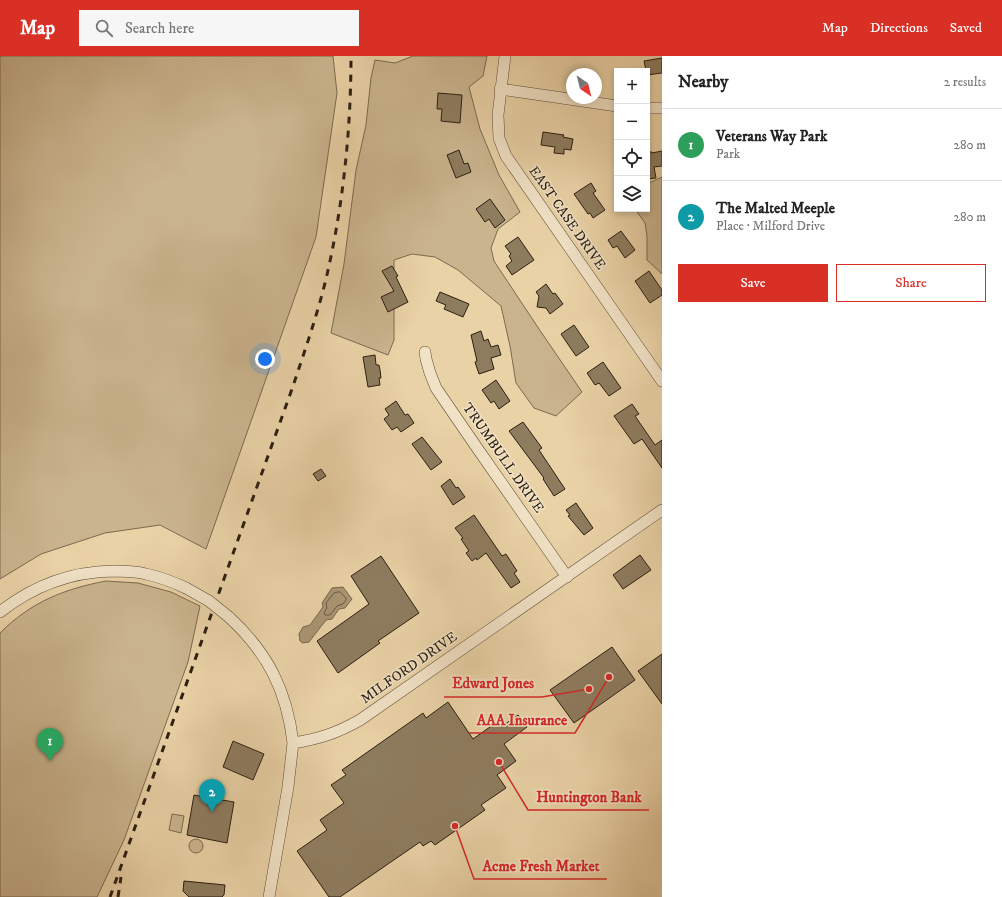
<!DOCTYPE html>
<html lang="en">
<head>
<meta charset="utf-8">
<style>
  :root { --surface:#fff; --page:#f6f6f6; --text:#222; --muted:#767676; --line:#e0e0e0; --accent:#d93025 }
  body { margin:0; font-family:"IM FELL DW Pica",serif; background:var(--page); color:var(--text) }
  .controls { position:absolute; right:12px; top:12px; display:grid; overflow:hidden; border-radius:0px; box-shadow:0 2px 6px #0003 }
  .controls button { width:36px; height:36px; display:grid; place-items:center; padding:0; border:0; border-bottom:1px solid var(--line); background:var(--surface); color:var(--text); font:20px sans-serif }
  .compass { position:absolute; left:566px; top:12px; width:36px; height:36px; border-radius:50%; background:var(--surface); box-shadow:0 2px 6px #0003; rotate:145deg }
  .you { position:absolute; left:265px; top:303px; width:14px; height:14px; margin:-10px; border:3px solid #fff; border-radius:50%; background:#1a73e8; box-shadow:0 0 0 6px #1a73e833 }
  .badge { display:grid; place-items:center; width:26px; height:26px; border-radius:50%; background:var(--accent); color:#fff; font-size:13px; font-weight:700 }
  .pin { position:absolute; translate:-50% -33px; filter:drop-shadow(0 1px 2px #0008) }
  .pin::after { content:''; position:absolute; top:21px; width:14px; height:12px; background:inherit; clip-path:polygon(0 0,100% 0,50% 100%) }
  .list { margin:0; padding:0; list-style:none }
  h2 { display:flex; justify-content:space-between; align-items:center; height:52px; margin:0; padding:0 16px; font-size:17px }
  h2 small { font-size:13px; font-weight:400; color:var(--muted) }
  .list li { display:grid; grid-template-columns:26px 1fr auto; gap:12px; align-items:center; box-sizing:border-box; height:72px; padding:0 16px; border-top:1px solid var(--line) }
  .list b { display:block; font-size:15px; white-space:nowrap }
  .list p { margin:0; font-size:13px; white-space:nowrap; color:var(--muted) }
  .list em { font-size:13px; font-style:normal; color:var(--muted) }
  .actions { display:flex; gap:8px; padding:12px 16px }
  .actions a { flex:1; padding:9px 0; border:1px solid var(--accent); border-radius:0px; text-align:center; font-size:14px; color:var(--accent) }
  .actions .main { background:var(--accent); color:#fff }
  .icon { flex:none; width:22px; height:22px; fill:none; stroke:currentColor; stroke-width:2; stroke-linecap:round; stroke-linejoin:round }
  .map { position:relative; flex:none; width:662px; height:841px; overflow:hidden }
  header { display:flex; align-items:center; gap:24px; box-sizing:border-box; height:56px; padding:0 20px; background:var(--accent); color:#fff }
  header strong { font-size:19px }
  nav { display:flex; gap:22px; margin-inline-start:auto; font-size:14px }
  .search { width:280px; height:36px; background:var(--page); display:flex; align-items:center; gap:10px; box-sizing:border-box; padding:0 14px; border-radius:0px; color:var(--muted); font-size:15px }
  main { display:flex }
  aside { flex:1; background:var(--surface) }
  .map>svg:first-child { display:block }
  .green { fill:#cab48e; stroke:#7a6a50 }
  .water { fill:#a99574; stroke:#77664c }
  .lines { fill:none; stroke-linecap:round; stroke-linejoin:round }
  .shore { stroke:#6a5a42; stroke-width:1 }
  .building { fill:#8e7c5f; stroke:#2b1f11 }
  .minor-casing { stroke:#5b4c36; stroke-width:12 }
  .minor { stroke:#f1e2c6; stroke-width:11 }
  .rail { stroke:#2b1f11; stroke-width:3; stroke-dasharray:7 7; stroke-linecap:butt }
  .minor-bridge-casing { stroke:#5b4c36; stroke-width:12; stroke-linecap:butt }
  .minor-bridge { stroke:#f1e2c6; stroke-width:11 }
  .labels { text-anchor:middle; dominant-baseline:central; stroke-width:3; stroke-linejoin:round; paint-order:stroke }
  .street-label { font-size:14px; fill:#2b1f11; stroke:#f1e2c6 }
  .leader { fill:none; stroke:#d62828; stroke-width:1.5 }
  .callout-dot { fill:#d62828; stroke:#f1e2c6; stroke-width:1.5 }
  .callout-label { font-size:15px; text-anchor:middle; font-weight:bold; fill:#d62828; stroke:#f1e2c6; stroke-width:3; stroke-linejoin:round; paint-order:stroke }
</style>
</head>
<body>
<header>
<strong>Map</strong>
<div class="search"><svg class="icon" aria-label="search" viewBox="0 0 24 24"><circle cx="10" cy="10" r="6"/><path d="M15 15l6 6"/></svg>Search here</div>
<nav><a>Map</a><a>Directions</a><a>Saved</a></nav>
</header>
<main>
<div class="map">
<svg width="662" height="841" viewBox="0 0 662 841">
  <rect width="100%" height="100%" fill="#ead2a7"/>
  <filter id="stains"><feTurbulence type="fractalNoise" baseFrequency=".005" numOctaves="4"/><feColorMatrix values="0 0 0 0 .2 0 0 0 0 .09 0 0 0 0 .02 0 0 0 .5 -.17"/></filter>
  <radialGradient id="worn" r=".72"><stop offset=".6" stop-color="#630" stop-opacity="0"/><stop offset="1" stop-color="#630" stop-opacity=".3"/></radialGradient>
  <path class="green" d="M0,0H333L337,37L316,181L206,493L160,469L105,477L41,498L0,523Z
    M413,0H487L483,20L469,31L480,73L499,119L520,156L498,173L491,192L494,205L539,273L582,336L556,360L534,352L516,327L510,290L501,250L458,214L435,201L412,198L394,204V284L388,299L331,277L344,208L356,114L366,69L371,22L375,4L395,7Z
    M662,121V218L647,204V180L645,167L635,153H647V128Z
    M106,525L138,527L171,536L200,550L188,606L124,784L97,841H0V577C31,546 64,533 106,525Z
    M172,758L184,760L181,777L169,774Z
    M189 790a7 7 0 1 1 14 0a7 7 0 1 1-14 0Z"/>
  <path class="water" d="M343,531L352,543L345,552L339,553L332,563L326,564L309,586L303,587L300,585L299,578L303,571L310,569L323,551L322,547L332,532Z"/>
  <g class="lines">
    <path class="shore" d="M340,536L346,542V544L343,548L337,550L330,559H325L324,557L327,552L326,547L334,537Z"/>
  </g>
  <path class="building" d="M662,2V17L647,19L644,5Z
    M438,37L462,39L460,67L441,65L442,53H437Z
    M543,76L564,79L563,81L573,83L571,94L564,93V98L554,97L555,91L541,89Z
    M459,94L464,108L468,107L471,116L456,122L447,99Z
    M662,95V110L654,111L656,122L647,123V96H652V97Z
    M591,127L596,135L593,137L605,154L593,162L590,157L588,158L574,138Z
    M490,143L505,164L495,172L489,163L485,166L476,153Z
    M621,175L635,194L625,202L617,190L613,192L608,184Z
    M518,181L534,204L512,219L506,210L512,205L509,200L511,198L505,190Z
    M392,210L398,220L396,221L408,246L388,256L381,241L394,235L382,215Z
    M649,215L662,234V239L650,247L635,225Z
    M546,228L553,238L555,237L563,248L550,258L546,252L537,251L539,240L536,236Z
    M440,236L469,248L463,261L444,253L446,249L436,245Z
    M574,269L589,291L576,300L561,278Z
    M481,275L484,285L488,283L491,291L498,289L501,299L491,302L494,313L479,318L475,306L477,305L471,279Z
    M375,299L376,309H379L380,314L381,322H379L380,329L368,331L363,301Z
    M603,306L621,332L609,340L599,327L595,329L587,317Z
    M496,324L510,345L499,353L494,345L491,347L482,334Z
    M396,345L405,359L408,358L414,367L401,376L397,371L392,374L384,363L389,359L385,353Z
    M632,348L639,358L635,360L655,389L662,384V412L642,383L634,388L614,360Z
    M523,366L542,392L539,394L565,433L554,440L543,423L544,422L509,375Z
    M422,381L442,406L431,414L412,388Z
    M321,413L326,420L318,425L313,418Z
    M450,423L456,432L458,431L465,441L453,449L441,430Z
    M576,447L593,472L584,479L568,460L570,459L566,454Z
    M474,459L502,500L506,498L517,515L514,517L520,526L511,532L486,497L477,504L476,502L472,505L466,497L469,495L461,483L463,482L455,472Z
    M640,499L651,514L623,533L613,519Z
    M381,500L419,557L378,585L380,587L338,617L317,585L369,548L351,520Z
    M612,591L635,624L574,667L550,634Z
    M662,598V648L638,615Z
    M448,646L473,683L497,666L501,671L518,659L527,671L504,688L516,705L497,719L506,732L481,749L485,754L435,789L431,785L423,790L420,786L340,841H329L297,795L327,774L320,764L344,747L331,729L346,719L342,714L423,657L426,662Z
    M233,685L264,698L253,724L223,711Z
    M194,739L234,746L227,787L187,779Z
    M184,825L225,829L224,839L222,841H189L183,835Z"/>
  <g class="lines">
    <defs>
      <path id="minor" d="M505,0L498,59L499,82L506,100L662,325
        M500,33L617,50
        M647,52H662
        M425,296L426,303L430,317L436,332L475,389L567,521
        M0,556C33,530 70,516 112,515C123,515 135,515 146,518C160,521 173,526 186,532
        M229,561C268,597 287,635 293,687
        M269,841L288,731L293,687C319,683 337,677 360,664L662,454"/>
    </defs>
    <use href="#minor" class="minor-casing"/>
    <use href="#minor" class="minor"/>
    <path class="rail" d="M110,841L292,333C304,297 317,260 326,223C343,151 351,74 351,0
      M118,841L121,821"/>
    <defs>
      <path id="minor-bridge" d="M186,532L209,545L229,561"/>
    </defs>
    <use href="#minor-bridge" class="minor-bridge-casing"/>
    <use href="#minor-bridge" class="minor-bridge"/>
  </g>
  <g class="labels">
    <g class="street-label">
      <text transform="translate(567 162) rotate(55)">EAST CASE DRIVE</text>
      <text transform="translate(503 402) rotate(55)">TRUMBULL DRIVE</text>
      <text transform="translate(409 612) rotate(-35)">MILFORD DRIVE</text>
    </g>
  </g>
  <path class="leader" d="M589 633L542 641H444M609 621L575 677H469M499 706L528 754H649M455 770L474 823H607"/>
  <g class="callout-dot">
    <circle cx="589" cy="633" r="4"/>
    <circle cx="609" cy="621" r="4"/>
    <circle cx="499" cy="706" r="4"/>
    <circle cx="455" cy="770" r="4"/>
  </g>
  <g class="callout-label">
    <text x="493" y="632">Edward Jones</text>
    <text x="522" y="669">AAA Insurance</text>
    <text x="589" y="746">Huntington Bank</text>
    <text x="541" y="815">Acme Fresh Market</text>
  </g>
  <rect width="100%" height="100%" filter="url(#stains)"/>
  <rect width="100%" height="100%" fill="url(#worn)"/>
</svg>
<div class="controls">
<button>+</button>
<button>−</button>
<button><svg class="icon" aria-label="locate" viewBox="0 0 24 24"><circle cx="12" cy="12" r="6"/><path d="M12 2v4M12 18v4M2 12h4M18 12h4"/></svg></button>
<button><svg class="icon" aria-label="layers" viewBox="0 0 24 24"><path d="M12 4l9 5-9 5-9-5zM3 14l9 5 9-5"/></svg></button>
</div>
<svg class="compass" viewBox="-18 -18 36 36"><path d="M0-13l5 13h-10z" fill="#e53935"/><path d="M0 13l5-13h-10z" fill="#767676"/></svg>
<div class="you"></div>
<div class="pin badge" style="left:50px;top:705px;background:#2e9e5b">1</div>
<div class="pin badge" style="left:212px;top:756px;background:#0f9aa8">2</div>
</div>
<aside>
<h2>Nearby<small>2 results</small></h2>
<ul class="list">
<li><span class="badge" style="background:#2e9e5b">1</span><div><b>Veterans Way Park</b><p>Park</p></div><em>280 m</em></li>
<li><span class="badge" style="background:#0f9aa8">2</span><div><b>The Malted Meeple</b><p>Place · Milford Drive</p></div><em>280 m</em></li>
</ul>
<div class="actions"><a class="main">Save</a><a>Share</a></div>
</aside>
</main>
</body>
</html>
